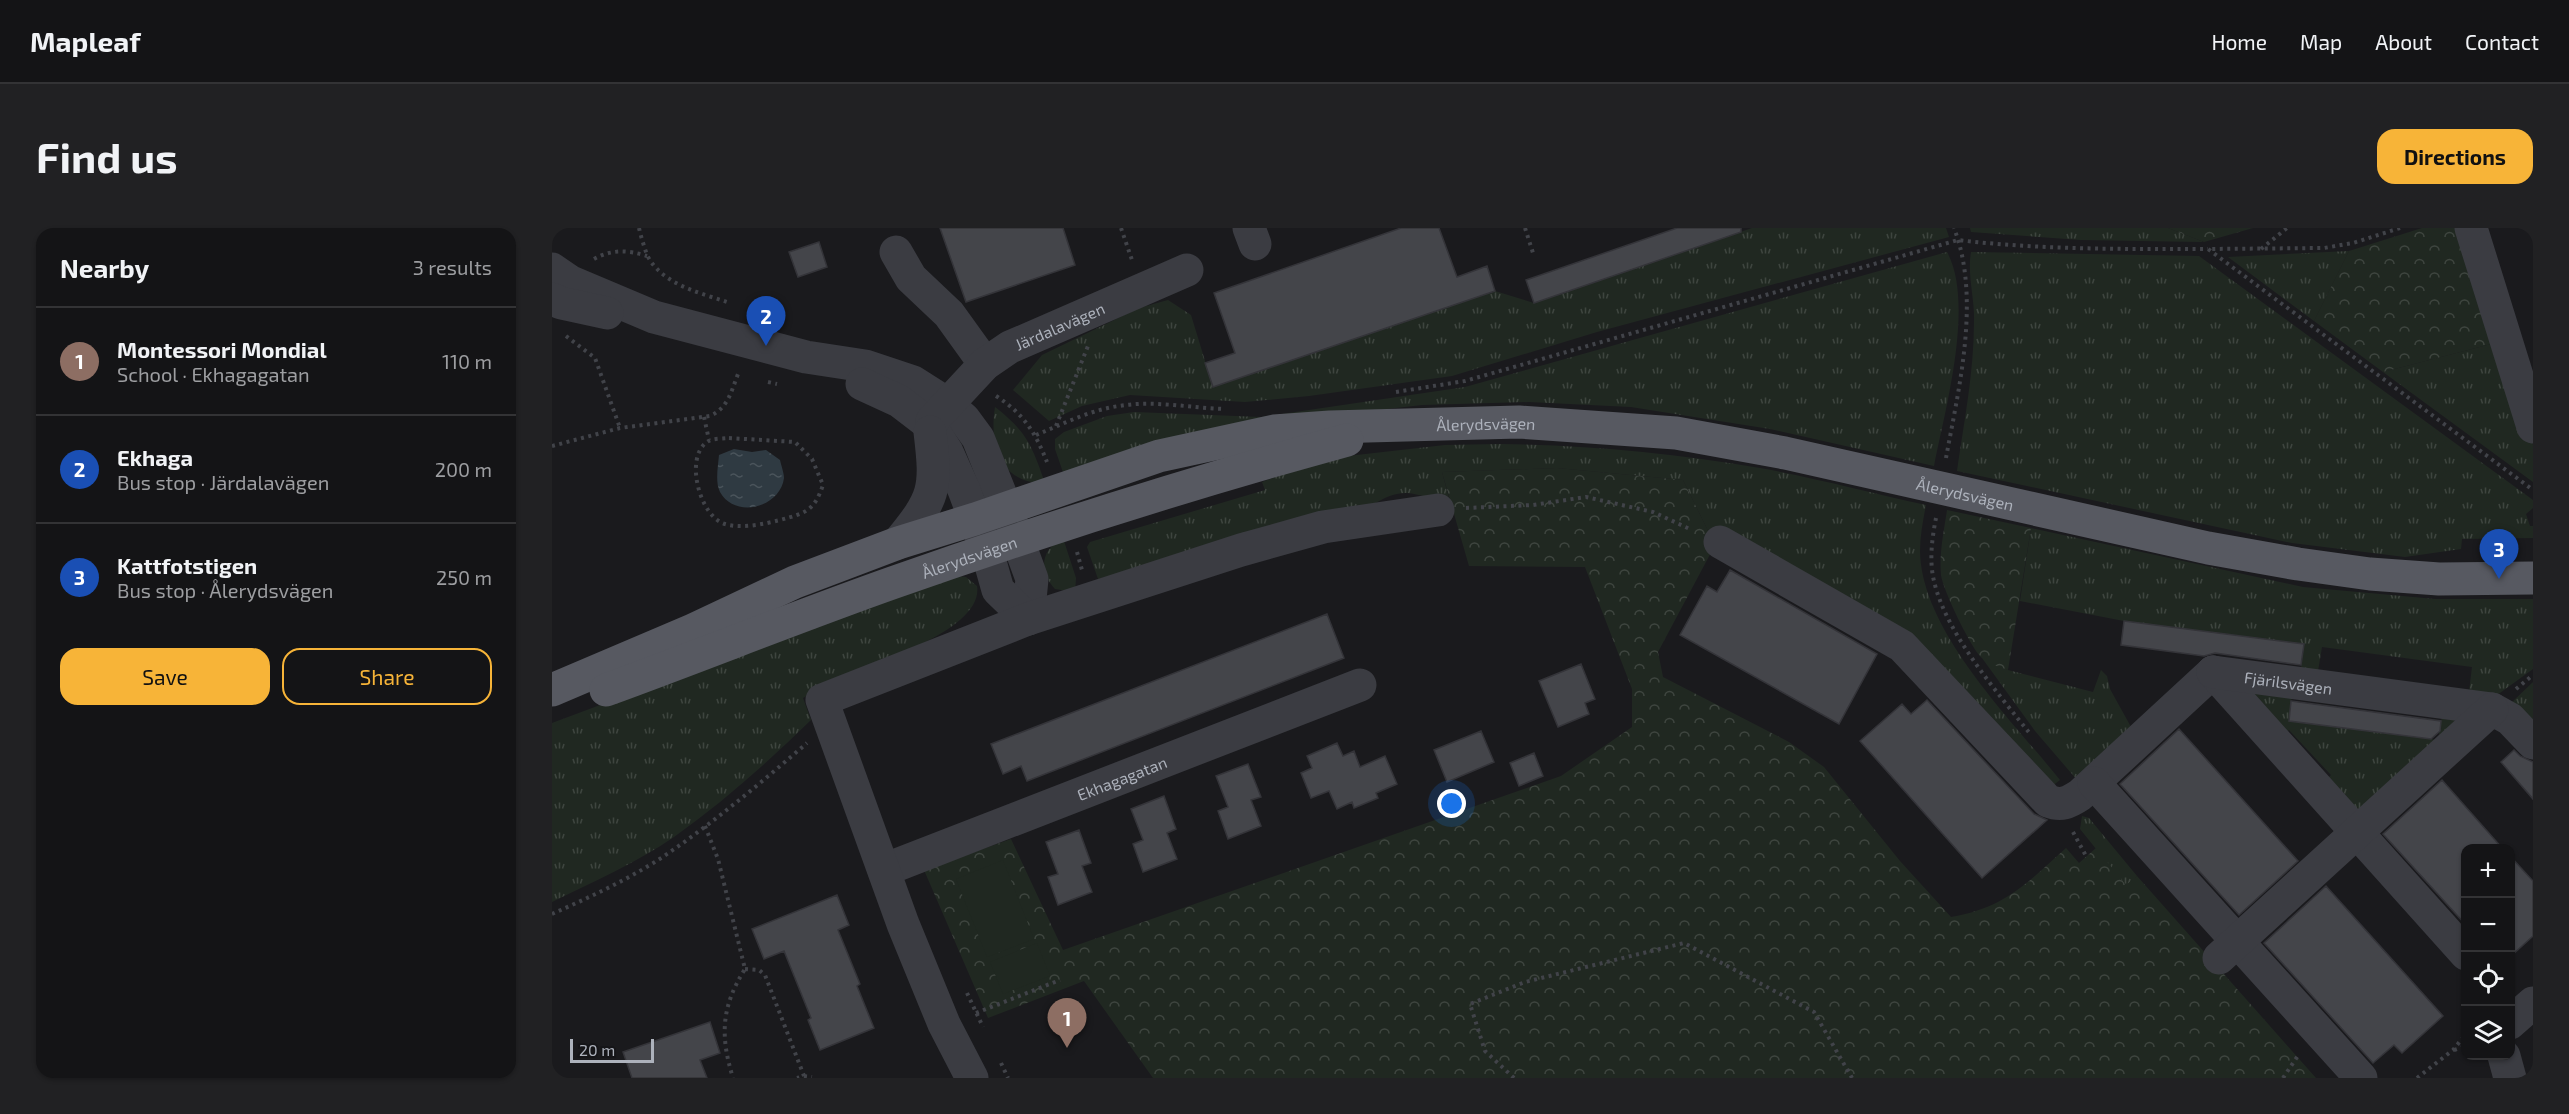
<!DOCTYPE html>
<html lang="en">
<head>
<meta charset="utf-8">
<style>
  :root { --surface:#141416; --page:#212123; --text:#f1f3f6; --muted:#9d9ea1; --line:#333335; --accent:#f7b438 }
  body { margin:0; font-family:"Exo 2",sans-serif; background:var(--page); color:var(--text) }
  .controls { position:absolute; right:18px; bottom:18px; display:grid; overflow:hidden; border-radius:12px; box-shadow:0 2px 4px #0004 }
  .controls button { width:54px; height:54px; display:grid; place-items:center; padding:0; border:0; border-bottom:2px solid var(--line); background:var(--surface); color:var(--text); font:30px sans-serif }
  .scale { position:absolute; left:18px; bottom:15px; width:84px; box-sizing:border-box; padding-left:6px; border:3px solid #adb2bc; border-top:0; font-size:16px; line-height:21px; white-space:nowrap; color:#adb2bc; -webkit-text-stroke:4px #151518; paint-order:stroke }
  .you { position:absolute; left:900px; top:576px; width:21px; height:21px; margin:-15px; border:4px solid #fff; border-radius:50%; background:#1a73e8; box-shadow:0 0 0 9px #1a73e833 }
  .badge { display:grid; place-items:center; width:39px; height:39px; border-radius:50%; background:var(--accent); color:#fff; font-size:20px; font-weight:700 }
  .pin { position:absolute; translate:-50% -50px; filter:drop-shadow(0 2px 3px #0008) }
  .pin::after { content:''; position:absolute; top:32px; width:21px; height:18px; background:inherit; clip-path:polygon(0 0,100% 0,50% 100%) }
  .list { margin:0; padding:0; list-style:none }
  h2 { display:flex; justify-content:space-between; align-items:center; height:78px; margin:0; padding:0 24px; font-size:26px }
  h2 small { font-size:20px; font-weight:400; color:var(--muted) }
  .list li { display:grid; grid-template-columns:39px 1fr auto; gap:18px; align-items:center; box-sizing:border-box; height:108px; padding:0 24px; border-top:2px solid var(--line) }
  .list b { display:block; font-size:22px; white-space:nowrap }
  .list p { margin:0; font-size:20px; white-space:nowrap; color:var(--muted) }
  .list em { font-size:20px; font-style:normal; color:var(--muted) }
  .actions { display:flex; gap:12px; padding:18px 24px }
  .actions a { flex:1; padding:14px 0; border:2px solid var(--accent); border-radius:18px; text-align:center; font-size:21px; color:var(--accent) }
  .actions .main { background:var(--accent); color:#111 }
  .icon { flex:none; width:33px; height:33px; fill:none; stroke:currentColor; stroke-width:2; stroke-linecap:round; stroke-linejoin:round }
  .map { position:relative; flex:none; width:1981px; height:850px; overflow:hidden; border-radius:18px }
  header { display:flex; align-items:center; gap:36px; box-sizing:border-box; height:84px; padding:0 30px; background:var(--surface); border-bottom:2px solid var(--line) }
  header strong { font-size:28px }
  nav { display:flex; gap:33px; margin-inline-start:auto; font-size:21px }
  .intro { display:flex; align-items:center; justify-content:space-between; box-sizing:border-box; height:144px; padding:0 36px }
  h1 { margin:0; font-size:42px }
  .button { padding:15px 27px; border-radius:18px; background:var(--accent); color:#111; font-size:21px; font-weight:700 }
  main { display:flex; gap:36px; padding:0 36px }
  aside { flex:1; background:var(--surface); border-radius:18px; box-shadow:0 2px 4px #0004 }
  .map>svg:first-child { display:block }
  .grass { fill:url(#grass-tufts) }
  .forest { fill:url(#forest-crowns) }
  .garden { fill:#202821 }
  .water { fill:url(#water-ripples) }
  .building { fill:#44454a; stroke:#343439; stroke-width:1.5 }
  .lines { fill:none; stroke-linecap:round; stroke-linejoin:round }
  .path { stroke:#414349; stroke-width:4; stroke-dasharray:3 4.5; stroke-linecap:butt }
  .minor { stroke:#3b3c42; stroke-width:33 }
  .major { stroke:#575961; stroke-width:33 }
  .labels { text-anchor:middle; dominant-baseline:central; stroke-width:5; stroke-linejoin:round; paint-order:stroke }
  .street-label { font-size:16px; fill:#adb2bc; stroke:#151518 }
</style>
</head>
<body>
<header>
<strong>Mapleaf</strong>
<nav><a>Home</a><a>Map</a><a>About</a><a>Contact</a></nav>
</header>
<div class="intro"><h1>Find us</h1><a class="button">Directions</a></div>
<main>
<aside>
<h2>Nearby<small>3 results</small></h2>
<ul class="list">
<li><span class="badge" style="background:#8d6e63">1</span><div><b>Montessori Mondial</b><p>School · Ekhagagatan</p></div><em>110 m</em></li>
<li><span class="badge" style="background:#1a4fb4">2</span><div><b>Ekhaga</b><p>Bus stop · Järdalavägen</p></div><em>200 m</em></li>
<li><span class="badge" style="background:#1a4fb4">3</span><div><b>Kattfotstigen</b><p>Bus stop · Ålerydsvägen</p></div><em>250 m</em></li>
</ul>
<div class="actions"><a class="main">Save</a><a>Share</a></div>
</aside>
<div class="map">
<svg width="1981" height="850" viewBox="0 0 1981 850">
  <defs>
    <pattern id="grass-tufts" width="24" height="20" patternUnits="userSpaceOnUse" patternTransform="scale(1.5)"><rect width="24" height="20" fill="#202821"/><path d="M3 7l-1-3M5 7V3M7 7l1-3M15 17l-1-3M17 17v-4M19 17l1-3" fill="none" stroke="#3e453f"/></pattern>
    <pattern id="forest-crowns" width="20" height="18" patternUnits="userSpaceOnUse" patternTransform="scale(1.5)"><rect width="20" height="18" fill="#202821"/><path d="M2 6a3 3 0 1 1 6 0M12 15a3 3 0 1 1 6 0" fill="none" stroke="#3e453f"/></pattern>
    <pattern id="water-ripples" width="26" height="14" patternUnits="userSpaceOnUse" patternTransform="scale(1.5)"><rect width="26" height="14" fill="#2f3a42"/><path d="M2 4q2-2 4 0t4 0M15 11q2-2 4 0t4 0" fill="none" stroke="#4a545b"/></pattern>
  </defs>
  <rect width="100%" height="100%" fill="#1a1a1d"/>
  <path class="grass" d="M1200,0H1394L1397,9L1045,104L900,148L757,168L693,174L578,167L530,178L497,193L461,162L490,127L587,80L616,72L639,87L661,159L943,63L982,75Z
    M1418,0H1616L1652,14L1529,12L1419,4Z
    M1797,23L1762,93L1676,29Z
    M1395,24C1423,75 1393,182 1382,238L1218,201L1079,179L977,174L870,177L791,186L513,250L503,221V211L512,204L555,188L582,184L709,189L913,159Z
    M1419,24L1647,28L1981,272V280L1974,286L1978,298H1981V310L1910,311L1909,321L1853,329L1740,315L1405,243C1412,194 1422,144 1422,94C1423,71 1415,47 1419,24Z
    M1947,114L1981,217V254L1831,144Z
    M443,179C475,204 480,218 493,255C448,256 437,216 443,179Z
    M948,216C1036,217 1122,225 1208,240C1264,250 1319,265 1374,277C1371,292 1368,308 1368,323C1369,403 1460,492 1508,552L1495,562L1421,481L1163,317L1131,252L1005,240L890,244L898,274C859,268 856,255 818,278L546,351L535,319L538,314L713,262L710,254L762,235L796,228L893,217Z
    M1479,300L1751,359L1883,371H1981V441L1941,470L1917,464L1920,439L1770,419L1766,443L1749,440L1752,416L1572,393L1468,373Z
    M511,310L524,350L523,364L503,361C486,343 489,321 511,310Z
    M396,347L414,349L425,358C432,402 324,434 292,448C278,454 264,463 251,470L259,492C216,534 171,574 122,609C84,635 41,654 0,674V495Z
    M1430,430L1456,442L1541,464L1549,442L1555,448L1558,461L1579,499L1526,553L1483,503Z
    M1981,454V496L1959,475Z
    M1693,465L1740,468L1737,493L1886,512L1890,488L1901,490L1905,495L1813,589L1770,556L1779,547L1737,502L1728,510Z
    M1530,588L1537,590L1585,648L1574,658L1528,601Z"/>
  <path class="forest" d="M1616,0H1701L1652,14Z
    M1870,0H1910L1947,114L1831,144L1762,93L1797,23Z
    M1005,240L1131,252L1163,317L1106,424L1111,449L1237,514L1272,539L1348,633L1399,689C1453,680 1475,655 1514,620L1527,635L1544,620L1574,657L1585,648L1764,850H601L532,753L436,790L372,642L459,611L511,722L1009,548L1080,499V461L1033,339L917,338L890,244Z
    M1395,282L1479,300L1456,442C1448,439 1437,436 1430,430C1419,420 1391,362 1389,347C1387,325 1392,303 1395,282Z"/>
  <path class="garden" d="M451,632L482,711L435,729L404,651Z
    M485,715L498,748L451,766L438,734Z"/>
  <path class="water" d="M182,221L200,224L214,222L228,232C229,237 232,245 232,250C228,280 183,291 168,264C163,254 166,239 167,227Z"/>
  <path class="building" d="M388,0H511L523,37L414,74Z
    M849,0H887L905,49L935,38L943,63L661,159L653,135L683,125L662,65Z
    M1125,0H1189V4L982,75L974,52Z
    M267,14L275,39L246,49L237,24Z
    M1178,342L1325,426L1287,496L1128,407L1155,358L1165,364Z
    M775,386L792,430L475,553L469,538L451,546L439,516Z
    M1572,393L1752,416L1749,437L1663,425L1652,428L1569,417Z
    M1029,436L1043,471L1033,475L1037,486L1006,499L987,453Z
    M1375,472L1482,586L1495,592L1430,650L1308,513L1350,476L1359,486Z
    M1739,473L1889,493L1888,503L1879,511L1737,493Z
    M1627,501L1746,633L1687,687L1568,556Z
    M929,503L942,534L895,554L882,522Z
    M785,515L791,528L802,523L808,539L833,528L845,556L824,565L826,570L802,580L800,574L785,581L777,563L759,570L749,545L760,540L755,528Z
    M1962,522L1968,528L1981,534V571L1949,534Z
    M982,525L991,548L967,558L958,535Z
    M696,536L709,569L699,572L709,598L676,611L666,583L676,579L664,548Z
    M1890,552L1951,621H1914V697L1831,606Z
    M612,568L624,601L615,605L625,631L591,644L581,616L591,612L579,581Z
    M527,602L539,635L530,638L540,664L506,677L496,649L506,646L494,614Z
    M1959,629L1981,653V708L1959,728Z
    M1774,658L1891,788L1850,825L1842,817L1821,835L1712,715Z
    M285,667L297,697L286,702L308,756L305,758L322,800L268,822L256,792L259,790L232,723L212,731L200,701Z
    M158,794L168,825L148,832L155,850H80L71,824Z"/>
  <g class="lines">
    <path class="path" d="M87,0C89,9 92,18 95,27C110,57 149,65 178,75
      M569,0L581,35
      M973,0L982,28
      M1848,0L1801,15L1772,20L1656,21L1981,262
      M1709,21L1735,0
      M42,31C60,21 76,22 95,28
      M14,108L43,130L68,200
      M216,154L225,156
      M844,164L913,153L1406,12C1490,22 1573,21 1656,21
      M444,168C472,186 483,204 495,234
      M152,189L157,212
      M504,198L536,118
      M484,207C511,196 538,182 567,178C602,172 638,180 673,181
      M177,210L243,214L260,231L271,257C262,283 254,285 228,292C212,296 190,301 173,296C148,289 132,230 155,214C160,210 170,211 177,210Z
      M0,218L68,200L158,188C176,180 179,164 186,146
      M1394,230C1407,159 1429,70 1402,0
      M914,280L981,277L1034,269L1101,284L1140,302
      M1384,290C1380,310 1377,333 1382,353C1394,406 1446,465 1479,507
      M525,324L530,342
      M1964,461L1981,447
      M153,598L166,631L193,741C169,779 168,808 181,850
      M1521,604L1534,628
      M0,686C40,668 82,649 118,624C166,591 211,553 255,515
      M193,741L207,742L213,747L252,848L245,850
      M415,765L431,799
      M424,785L508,752
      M1902,822L1914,818
      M449,835L456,850
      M252,848L260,849
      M962,850L933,823L918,776L973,754L1132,715L1262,784L1300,850
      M1731,850L1747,826
      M1865,850L1901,822L1914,806"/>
    <g class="minor">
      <path d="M697,0L703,16"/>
      <path d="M1919,0L1981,199"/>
      <path d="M344,24L359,50L397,86L433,136"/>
      <path d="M0,41L19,54L102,89L254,129L313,138L361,154L394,175L412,191L426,210L454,280L480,351L476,391"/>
      <path d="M0,71L9,75L55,85"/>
      <path d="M310,156L347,173L377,196L395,224L412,262L435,323L446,362L476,391"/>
      <path id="s1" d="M380,193L433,136L458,119L635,42"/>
      <path d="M1168,314L1350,418L1496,573C1509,578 1516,575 1528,567L1661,444"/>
      <path d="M346,315C383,270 385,262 378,204"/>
      <path d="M1661,444L1914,726"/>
      <path id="s2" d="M1661,444L1940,481L1958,491L1981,515"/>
      <path d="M1542,555L1809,850"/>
      <path id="s3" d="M332,642L808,457"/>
      <path d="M1667,730L1940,481"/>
      <path d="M1958,795L1981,775"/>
      <path d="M1952,828L1958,850"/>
      <path d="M420,850L392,796L351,696L270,472L476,391L689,322L771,299L886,282"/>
    </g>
    <g class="major">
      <path id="s4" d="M0,462L141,402L243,354L346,315L423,291L607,228L722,203L778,199L967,194L1124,205L1233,225L1656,320L1746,336L1818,346L1887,351L1981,350"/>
      <path id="s5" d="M54,462C150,427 244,389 340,355C490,302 642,254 795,212"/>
    </g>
  </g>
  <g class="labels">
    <g class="street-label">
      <text stroke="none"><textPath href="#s1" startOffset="162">Järdalavägen</textPath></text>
      <text stroke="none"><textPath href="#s4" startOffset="981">Ålerydsvägen</textPath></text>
      <text stroke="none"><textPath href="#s4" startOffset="1467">Ålerydsvägen</textPath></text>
      <text stroke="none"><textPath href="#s5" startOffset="387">Ålerydsvägen</textPath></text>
      <text stroke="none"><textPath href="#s2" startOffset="76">Fjärilsvägen</textPath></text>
      <text stroke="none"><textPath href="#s3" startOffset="255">Ekhagagatan</textPath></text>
    </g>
  </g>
</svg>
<div class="controls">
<button>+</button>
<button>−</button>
<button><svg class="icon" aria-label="locate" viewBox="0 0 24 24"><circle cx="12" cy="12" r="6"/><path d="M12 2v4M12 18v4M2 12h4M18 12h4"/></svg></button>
<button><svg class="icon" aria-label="layers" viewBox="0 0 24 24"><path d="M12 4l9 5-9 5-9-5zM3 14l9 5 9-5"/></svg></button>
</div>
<div class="scale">20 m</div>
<div class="you"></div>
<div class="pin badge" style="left:515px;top:820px;background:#8d6e63">1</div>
<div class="pin badge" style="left:214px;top:118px;background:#1a4fb4">2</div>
<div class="pin badge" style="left:1947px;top:351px;background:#1a4fb4">3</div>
</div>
</main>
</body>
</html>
